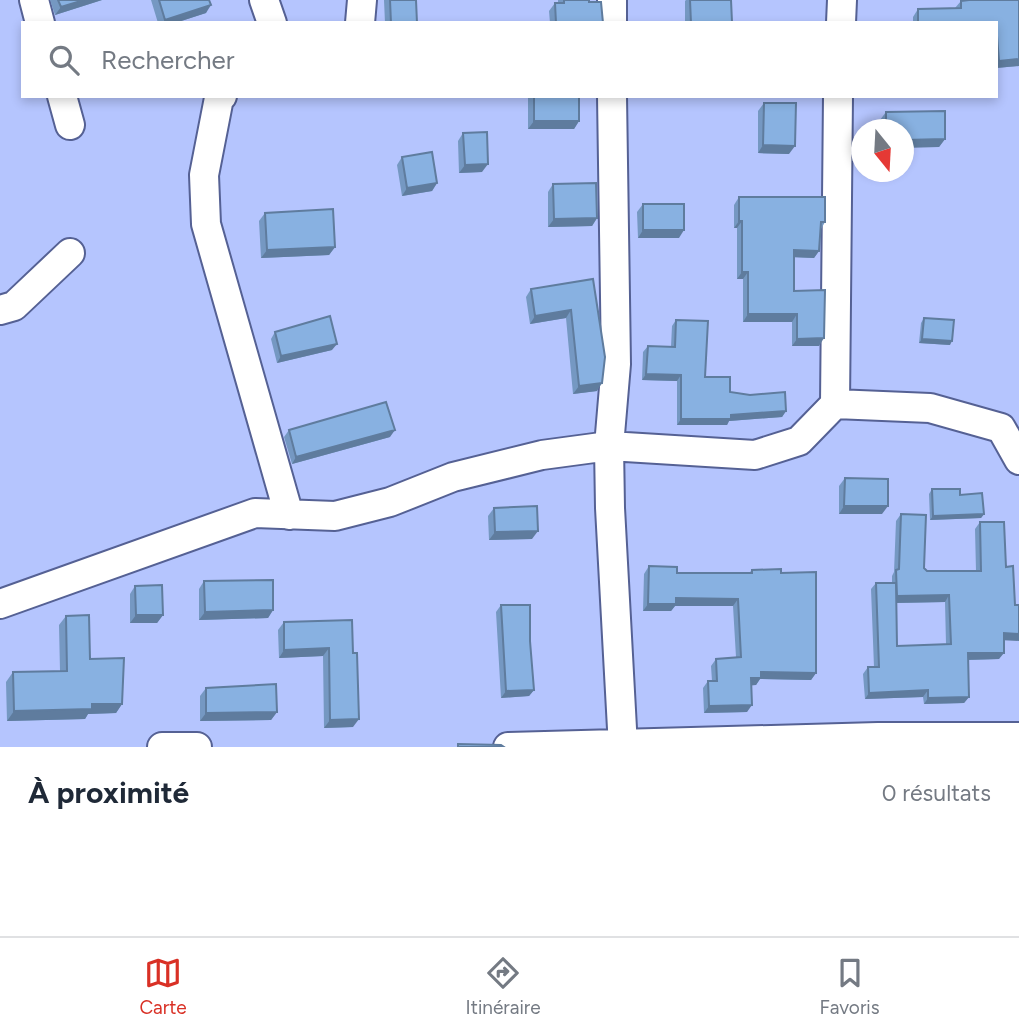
<!DOCTYPE html>
<html lang="fr">
<head>
<meta charset="utf-8">
<style>
  :root { --surface:#fff; --page:#f2f2f3; --text:#1f2937; --muted:#747a83; --line:#e0e1e3; --accent:#d93025 }
  body { margin:0; font-family:Figtree,sans-serif; background:var(--page); color:var(--text) }
  .compass { position:absolute; left:851px; top:119px; width:63px; height:63px; border-radius:50%; background:var(--surface); box-shadow:0 4px 10px #0003; rotate:162deg }
  .list { margin:0; padding:0; list-style:none }
  h2 { display:flex; justify-content:space-between; align-items:center; height:91px; margin:0; padding:0 28px; font-size:30px }
  h2 small { font-size:23px; font-weight:400; color:var(--muted) }
  .icon { flex:none; width:38px; height:38px; fill:none; stroke:currentColor; stroke-width:2; stroke-linecap:round; stroke-linejoin:round }
  .map { position:relative; flex:none; width:1019px; height:747px; overflow:hidden }
  .search { position:absolute; background:var(--surface); box-shadow:0 4px 10px #0003; left:21px; right:21px; top:21px; height:77px; display:flex; align-items:center; gap:18px; box-sizing:border-box; padding:0 24px; border-radius:0px; color:var(--muted); font-size:26px }
  .sheet { height:189px; background:var(--surface) }
  nav { display:flex; justify-content:space-around; align-items:center; box-sizing:border-box; height:98px; border-top:2px solid var(--line); background:var(--surface); font-size:19px; color:var(--muted) }
  nav a { display:grid; justify-items:center; gap:4px }
  nav .on { color:var(--accent) }
  .map>svg:first-child { display:block }
  .lines { fill:none; stroke-linecap:round; stroke-linejoin:round }
  .street-casing { stroke:#556194; stroke-width:32 }
  .street { stroke:#fff; stroke-width:28 }
  .wall { fill:#7598c2; fill-rule:evenodd }
  .shaded-wall { fill:#5f7c9e }
  .building { fill:#88b1e1; stroke:#5f7c9e; stroke-width:2 }
</style>
</head>
<body>
<div class="map">
<svg width="1019" height="747" viewBox="0 0 1019 747">
  <rect width="100%" height="100%" fill="#b5c5fe"/>
  <g class="lines">
    <defs>
      <path id="street" d="M34,0L40,23
        M264,0L272,23
        M360,23L362,0
        M612,23V0
        M841,23L842,0
        M62,96L70,125
        M222,96L219,98L204,175L206,224L289,515
        M0,310L14,306L70,253
        M835,404L838,96
        M0,604L255,513L335,516L390,502L453,477L542,455L609,446L616,364L612,96
        M162,747H197
        M508,747L878,737H1019
        M623,747L610,508L609,446L755,455L799,441L835,404L930,408L1001,428L1019,460"/>
    </defs>
    <use href="#street" class="street-casing"/>
    <use href="#street" class="street"/>
  </g>
  <path class="wall" d="M50,0H102L55,15Z
    M151,0H209L206,13L175,23H158Z
    M384,0H416L417,23H385Z
    M558,0H589V2L603,23H550L549,11L555,3H558Z
    M686,0H731L732,23H685V1Z
    M1019,0V66L996,68V23H913V17L918,9L955,8L961,1Z
    M528,96H579V121L574,129H528Z
    M764,103L789,154L758,153V111Z
    M886,112L945,139L939,147L904,130H881L880,120Z
    M463,133L482,172L459,173L458,141Z
    M402,157L437,183L432,191L402,196L397,165Z
    M553,184L597,218L592,226L548,227V192Z
    M739,197L825,222L821,229L819,251L814,258L794,257V291L819,346H792V322H743V279H737V228H734V205Z
    M643,204L679,238H638L637,212Z
    M265,213L335,247L329,255L261,258L259,221Z
    M593,279L597,391L573,394L566,318L530,324L526,297L531,289Z
    M924,318L950,345L919,343L921,323Z
    M676,320L705,377L730,392L786,411L782,417L729,421L727,425H677V381L642,380L643,352L648,346L671,347L672,326Z
    M275,332L332,350L277,363L271,339Z
    M289,430L390,437L292,464L284,437Z
    M845,478L882,514H839V486Z
    M932,489L984,514L981,518L930,520L929,494Z
    M494,508L532,539L489,540L488,516Z
    M901,514L924,568L927,571H976L975,529L980,522L1004,640L999,659L968,660L969,697L964,703L924,704L923,697L865,699L863,674L868,667H874L871,589L876,583H892V576L894,572L896,521ZM945,602L946,644L897,646V603Z
    M649,566L677,573H749L752,570L781,573L816,673L811,680L760,679L756,685H752L747,712L704,713L703,688L708,681H712L711,666L716,659L736,657L733,606H675L671,611H643L644,574Z
    M204,581L273,610L268,618L199,620V589Z
    M135,586L163,615L157,623H130V594Z
    M501,605L530,641L534,690L529,696L501,698L496,612Z
    M66,616L90,659L122,704L116,713L88,714L85,719L7,721L6,682L13,672L60,671L59,625Z
    M352,620L353,727L324,728L323,656L279,658L278,630L284,622Z
    M206,688L277,712L271,720L200,721V696Z"/>
  <path class="shaded-wall" d="M84,0H102L55,15L61,7Z
    M211,5L206,13L175,23H163L165,20Z
    M1019,59V66L996,68V65L999,61Z
    M534,121H579L574,129H528Z
    M945,139L939,147L904,148V140Z
    M763,145L795,146L789,154L758,153Z
    M488,164L482,172L459,173L465,165Z
    M437,183L432,191L402,196L407,188Z
    M597,218L592,226L548,227L554,219Z
    M739,221H742L737,228H734Z
    M643,230H684L679,238H638Z
    M335,247L329,255L261,258L267,250Z
    M794,250L819,251L814,258L789,257Z
    M742,272H748L743,279H737Z
    M571,310L566,318L530,324L535,316Z
    M748,314H797L792,322H743Z
    M824,338L819,346H792L797,339Z
    M922,339L952,341L950,345L919,343Z
    M337,344L332,350L277,363L281,356Z
    M646,374L681,375L677,381L642,380Z
    M602,383L597,391L573,394L579,386Z
    M786,411L782,417L729,421L727,425H677L681,419Z
    M395,430L390,437L292,464L296,457Z
    M844,506H888L882,514H839Z
    M984,514L981,518L930,520L933,516Z
    M538,531L532,539L489,540L495,532Z
    M949,595L945,602L892,603L897,596Z
    M676,598L738,599L733,606H675L671,611H643L648,604Z
    M273,610L268,618L199,620L205,612Z
    M136,615H163L157,623H130Z
    M1004,633L1019,634V641L999,640Z
    M329,648L323,656L279,658L284,650Z
    M968,653H1004L999,659L963,660Z
    M761,672L816,673L811,680L760,679L756,685L746,686L751,678Z
    M534,690L529,696L501,698L506,691Z
    M928,690L923,697L865,699L869,693Z
    M969,697L964,703L924,704L928,698Z
    M92,704H122L116,713L88,714L85,719L7,721L14,711Z
    M752,705L747,712L704,713L709,706Z
    M277,712L271,720L200,721L206,713Z
    M359,719L353,727L324,728L330,720Z"/>
  <path class="building" d="M58,0H84L61,7Z
    M159,0H209L211,5L165,20Z
    M390,0H416L417,23H391Z
    M564,0H589V2H601L603,23H556L555,3H564Z
    M690,0H731L732,22L691,23Z
    M969,0H1019V59L999,61L996,23H918V9L961,8V1Z
    M534,96H579V121H534Z
    M764,103H796L795,146L763,145Z
    M945,111V139L904,140V130H886V112Z
    M487,132L488,164L465,165L463,133Z
    M432,152L437,183L407,188L402,157Z
    M596,183L597,218L554,219L553,184Z
    M739,197H825V222H821L819,251L794,250V291L825,290L824,338L797,339V314H748V272H742V221H739Z
    M643,204H684V230H643Z
    M333,209L335,247L267,250L265,213Z
    M593,279L605,357L602,383L579,386L571,310L535,316L531,289Z
    M330,316L337,344L281,356L275,332Z
    M924,318L954,320L952,341L922,339Z
    M676,320L708,321L705,377H730V392L750,395L785,392L786,411L731,415V419H681V375L646,374L648,346L675,347Z
    M386,402L395,430L296,457L289,430Z
    M845,478L888,479V506H844Z
    M932,489H960V495L982,493L984,514L933,516Z
    M537,506L538,531L495,532L494,508Z
    M901,514L926,515L924,568L927,571H981L980,522H1004L1006,567L1013,566L1015,605H1019V634L1004,633V653H968L969,697L928,698V690L869,693L868,667H879L876,583H896L897,646L951,644L949,595L897,596L896,570L899,569Z
    M649,566L677,567V573H752V570L781,569V573L816,572V673L761,672V678H751L752,705L709,706L708,681H717L716,659L741,657L738,599L676,598V604H648Z
    M273,580V610L205,612L204,581Z
    M162,585L163,615H136L135,586Z
    M501,605H530V641L534,690L506,691Z
    M89,615L90,659L124,658L122,704H92V709L14,711L13,672L67,671L66,616Z
    M352,620L353,653H357L359,719L330,720L329,648L284,650V622Z
    M276,684L277,712L206,713V688Z
    M458,744L501,745L504,747H458Z"/>
</svg>
<svg class="compass" viewBox="-18 -18 36 36"><path d="M0-13l5 13h-10z" fill="#e53935"/><path d="M0 13l5-13h-10z" fill="#747a83"/></svg>
<div class="search"><svg class="icon" aria-label="search" viewBox="0 0 24 24"><circle cx="10" cy="10" r="6"/><path d="M15 15l6 6"/></svg>Rechercher</div>
</div>
<section class="sheet">
<h2>À proximité<small>0 résultats</small></h2>
<ul class="list">
</ul>
</section>
<nav>
<a class="on"><svg class="icon" aria-label="map" viewBox="0 0 24 24"><path d="M3 6l6-2 6 2 6-2v14l-6 2-6-2-6 2zM9 4v14M15 6v14"/></svg>Carte</a>
<a><svg class="icon" aria-label="directions" viewBox="0 0 24 24"><path d="M12 3l9 9-9 9-9-9zM9 14v-3h6M13 9l2 2-2 2"/></svg>Itinéraire</a>
<a><svg class="icon" aria-label="saved" viewBox="0 0 24 24"><path d="M7 4h10v16l-5-4-5 4z"/></svg>Favoris</a>
</nav>
</body>
</html>
